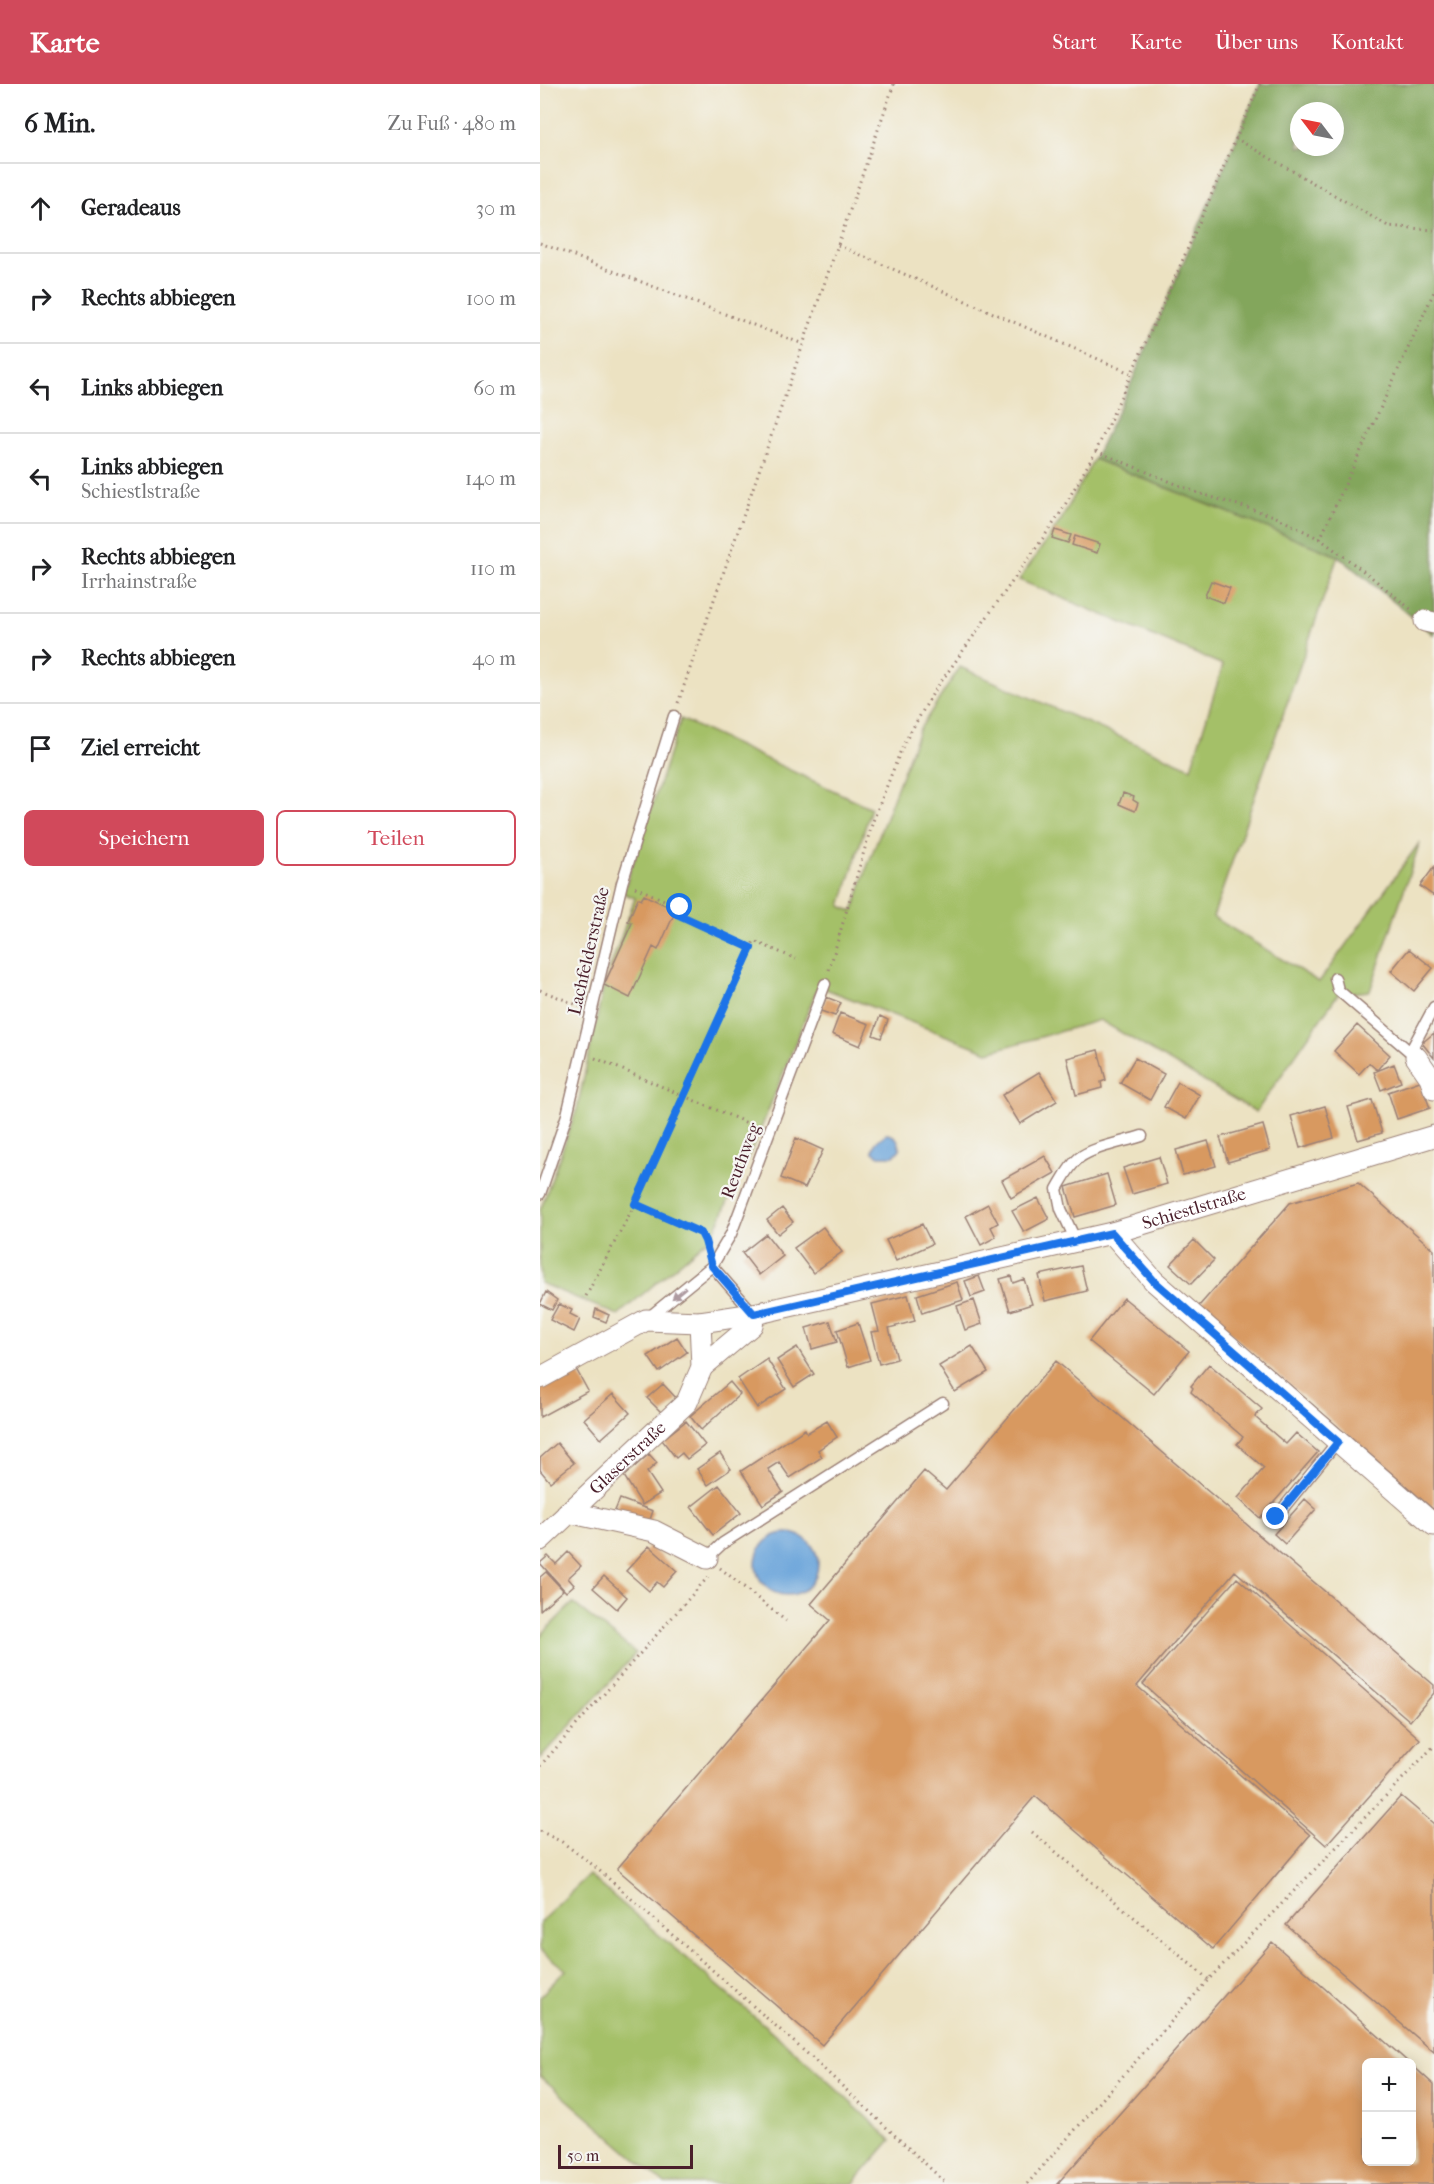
<!DOCTYPE html>
<html lang="de">
<head>
<meta charset="utf-8">
<style>
  :root { --surface:#fff; --page:#f2f2f2; --text:#202124; --muted:#757577; --line:#e0e0e0; --accent:#d1495b }
  body { margin:0; font-family:"IM FELL French Canon",serif; background:var(--page); color:var(--text) }
  .controls { position:absolute; right:18px; bottom:18px; display:grid; overflow:hidden; border-radius:9px; box-shadow:0 3px 15px #0003 }
  .controls button { width:54px; height:54px; display:grid; place-items:center; padding:0; border:0; border-bottom:2px solid var(--line); background:var(--surface); color:var(--text); font:30px sans-serif }
  .compass { position:absolute; left:750px; top:18px; width:54px; height:54px; border-radius:50%; background:var(--surface); box-shadow:0 3px 15px #0003; rotate:302deg }
  .scale { position:absolute; left:18px; bottom:15px; width:135px; box-sizing:border-box; padding-left:6px; border:3px solid #4a1f2b; border-top:0; font-size:16px; line-height:21px; white-space:nowrap; color:#4a1f2b; -webkit-text-stroke:4px #f6f6f2; paint-order:stroke }
  .stop { position:absolute; width:18px; height:18px; margin:-14px; border:4px solid #1a73e8; border-radius:50%; background:#fff }
  .stop.end { background:#1a73e8; border-color:#fff; box-shadow:0 2px 6px #0008 }
  .list { margin:0; padding:0; list-style:none }
  h2 { display:flex; justify-content:space-between; align-items:center; height:78px; margin:0; padding:0 24px; font-size:26px }
  h2 small { font-size:20px; font-weight:400; color:var(--muted) }
  .list li { display:grid; grid-template-columns:39px 1fr auto; gap:18px; align-items:center; box-sizing:border-box; height:90px; padding:0 24px; border-top:2px solid var(--line) }
  .list b { display:block; font-size:22px; white-space:nowrap }
  .list p { margin:0; font-size:20px; white-space:nowrap; color:var(--muted) }
  .list em { font-size:20px; font-style:normal; color:var(--muted) }
  .actions { display:flex; gap:12px; padding:18px 24px }
  .actions a { flex:1; padding:14px 0; border:2px solid var(--accent); border-radius:9px; text-align:center; font-size:21px; color:var(--accent) }
  .actions .main { background:var(--accent); color:#fff }
  .icon { flex:none; width:33px; height:33px; fill:none; stroke:currentColor; stroke-width:2; stroke-linecap:round; stroke-linejoin:round }
  .map { position:relative; flex:none; width:894px; height:2100px; overflow:hidden }
  header { display:flex; align-items:center; gap:36px; box-sizing:border-box; height:84px; padding:0 30px; background:var(--accent); color:#fff }
  header strong { font-size:28px }
  nav { display:flex; gap:33px; margin-inline-start:auto; font-size:21px }
  main { display:flex }
  aside { flex:1; background:var(--surface) }
  .map>svg:first-child { display:block }
  .green { fill:#a4c067; stroke:#777049; stroke-width:1.5 }
  .forest { fill:#83a65c; stroke:#666244; stroke-width:1.5; fill-rule:evenodd }
  .water { fill:#6aa4da; stroke:#5a6282; stroke-width:1.5 }
  .building { fill:#d89960 }
  .lines { fill:none; stroke-linecap:round; stroke-linejoin:round }
  .service-casing { stroke:#9b8076; stroke-width:13 }
  .minor-casing { stroke:#9b8076; stroke-width:23 }
  .path { stroke:#9b8076; stroke-width:3; stroke-dasharray:1.5 4.5; stroke-linecap:butt }
  .service { stroke:#fff; stroke-width:10 }
  .minor { stroke:#fff; stroke-width:21 }
  .oneway { fill:#ae9aa0 }
  .route { stroke:#1a73e8; stroke-width:8 }
  .labels { text-anchor:middle; dominant-baseline:central; stroke-width:4.5; stroke-linejoin:round; paint-order:stroke }
  .street-label { font-size:18px; fill:#4a1f2b; stroke:#f6f6f2 }
</style>
</head>
<body>
<header>
<strong>Karte</strong>
<nav><a>Start</a><a>Karte</a><a>Über uns</a><a>Kontakt</a></nav>
</header>
<main>
<aside>
<h2>6 Min.<small>Zu Fuß · 480 m</small></h2>
<ul class="list">
<li><svg class="icon" aria-label="ahead" viewBox="0 0 24 24"><path d="M12 20V5M6 11l6-6 6 6"/></svg><div><b>Geradeaus</b></div><em>30 m</em></li>
<li><svg class="icon" aria-label="right" viewBox="0 0 24 24"><path d="M7 20v-9h11M14 6l5 5-5 5"/></svg><div><b>Rechts abbiegen</b></div><em>100 m</em></li>
<li><svg class="icon" aria-label="left" viewBox="0 0 24 24"><path d="M17 20v-9H6M10 6l-5 5 5 5"/></svg><div><b>Links abbiegen</b></div><em>60 m</em></li>
<li><svg class="icon" aria-label="left" viewBox="0 0 24 24"><path d="M17 20v-9H6M10 6l-5 5 5 5"/></svg><div><b>Links abbiegen</b><p>Schiestlstraße</p></div><em>140 m</em></li>
<li><svg class="icon" aria-label="right" viewBox="0 0 24 24"><path d="M7 20v-9h11M14 6l5 5-5 5"/></svg><div><b>Rechts abbiegen</b><p>Irrhainstraße</p></div><em>110 m</em></li>
<li><svg class="icon" aria-label="right" viewBox="0 0 24 24"><path d="M7 20v-9h11M14 6l5 5-5 5"/></svg><div><b>Rechts abbiegen</b></div><em>40 m</em></li>
<li><svg class="icon" aria-label="arrive" viewBox="0 0 24 24"><path d="M6 21V4h12l-3 4 3 4H6"/></svg><div><b>Ziel erreicht</b></div></li>
</ul>
<div class="actions"><a class="main">Speichern</a><a>Teilen</a></div>
</aside>
<div class="map">
<svg width="894" height="2100" viewBox="0 0 894 2100">
  <rect width="100%" height="100%" fill="#f6f6f2"/>
  <filter id="ink" filterUnits="userSpaceOnUse"><feTurbulence type="fractalNoise" baseFrequency=".0167" numOctaves="2"/><feDisplacementMap in="SourceGraphic" scale="12" xChannelSelector="R" yChannelSelector="G"/><feConvolveMatrix kernelMatrix="1 2 1 2 8 2 1 2 1" color-interpolation-filters="sRGB"/></filter>
  <filter id="wash" filterUnits="userSpaceOnUse"><feTurbulence type="fractalNoise" baseFrequency=".008" numOctaves="4" result="noise"/><feDisplacementMap in="SourceGraphic" scale="24" xChannelSelector="R" yChannelSelector="G"/><feGaussianBlur stdDeviation="1.35" result="paint"/><feColorMatrix in="noise" values="0 0 0 0 0 0 0 0 0 0 0 0 0 0 0 0 0 1.4 0 .05"/><feComposite in="paint" operator="in"/></filter>
  <g filter="url(#wash)">
    <rect width="100%" height="100%" fill="#ece2c2"/>
    <path class="green" d="M554,375L798,472L673,833L779,898L880,758L830,907L798,910L716,1028L560,936L448,968L278,902L222,1042L173,1151L78,1231L0,1199V1127L37,1025L64,901L95,814L83,809L141,635L331,724L301,822L313,828L327,783L379,646L420,583L651,684L683,581L479,496L521,436Z
      M33,1519L96,1569L0,1675V1552Z
      M49,1791L265,1976L351,2056L313,2100H125L0,1992V1912L26,1886L0,1866V1838Z"/>
    <path class="forest" d="M720,0H894V551L798,472L554,375L588,306ZM759,27H795V63H759Z"/>
    <path class="water" d="M346,1050C357,1051 358,1055 360,1065L354,1072H339L333,1068C332,1060 339,1055 346,1050Z
      M216 1480a31 31 0 1 1 62 0a31 31 0 1 1-62 0Z"/>
    <g id="blocks">
      <path class="building" d="M515,446L531,451L528,459L512,454Z
        M535,452L560,460L557,469L532,461Z
        M671,497L690,504L684,519L665,512Z
        M583,709L594,713L593,716L598,719L595,727L579,720Z
        M894,783V812L880,802Z
        M104,811L136,826L118,866L113,863L90,914L64,901L92,839L88,837L98,814L101,816Z
        M869,865L893,884L874,907L851,887Z
        M286,913L301,919L295,932L281,927Z
        M300,929L329,940L320,962L292,950Z
        M340,932L348,936L341,954L333,951Z
        M817,941L850,971L837,986L829,979L819,990L794,967Z
        M894,949V974L882,959Z
        M558,966L566,996L561,998L562,1004L536,1011L527,974Z
        M595,974L624,990L610,1016L580,999Z
        M854,980L861,998L841,1006L834,988Z
        M499,988L517,1017L480,1040L462,1011Z
        M880,997L890,1024L857,1035L848,1008Z
        M638,998L660,1011L646,1035L624,1023Z
        M832,1016L842,1049L818,1056L808,1023Z
        M785,1022L794,1054L760,1064L751,1032Z
        M723,1041L730,1066L688,1078L680,1053Z
        M256,1054L283,1066L265,1104L241,1094Z
        M668,1057L676,1082L643,1091L636,1066Z
        M505,1072L515,1089L471,1114L462,1096Z
        M619,1073L627,1100L592,1110L583,1084Z
        M567,1090L576,1121L535,1133L526,1103Z
        M818,1099L894,1166V1426L659,1222L750,1119Z
        M498,1114L509,1135L484,1148L472,1127Z
        M448,1120L458,1139L451,1143L456,1153L441,1161L426,1132Z
        M242,1124L253,1138L238,1150L227,1136Z
        M382,1140L392,1160L356,1177L346,1156Z
        M283,1143L302,1168L273,1189L254,1164Z
        M226,1150L243,1172L219,1191L202,1169Z
        M654,1156L674,1176L651,1200L630,1181Z
        M541,1182L547,1207L505,1217L499,1191Z
        M439,1192L445,1208L431,1213L425,1197Z
        M471,1192L473,1199L484,1195L492,1220L470,1227L460,1195Z
        M417,1198L423,1216L382,1229L377,1211Z
        M6,1208L17,1216L12,1226L0,1220Z
        M368,1211L375,1237L349,1244L357,1275L339,1280L331,1248L339,1247L332,1220Z
        M584,1214L649,1267L614,1310L549,1257Z
        M434,1216L442,1240L425,1246L417,1222Z
        M19,1220L32,1226L30,1230L40,1235L34,1248L10,1236Z
        M56,1225L69,1231L66,1238L54,1233Z
        M290,1237L297,1258L272,1265L266,1244Z
        M318,1239L330,1276L308,1283L297,1246Z
        M137,1253L147,1268L119,1288L108,1272Z
        M432,1262L448,1288L415,1308L399,1282Z
        M257,1263L274,1290L254,1303L237,1276Z
        M227,1275L246,1305L217,1324L198,1295Z
        M516,1277L894,1601V1609L870,1637L695,1487L597,1602L770,1751L673,1865L495,1712L282,1961L77,1785L290,1536L271,1520L384,1387L406,1406Z
        M669,1280L722,1325L715,1333L746,1360L756,1349L778,1368L720,1434L698,1414L724,1384L697,1360L703,1353L651,1308L653,1304L651,1302Z
        M36,1285L48,1307L0,1333V1305Z
        M190,1298L200,1310L161,1346L150,1332Z
        M123,1300L138,1316L123,1330L107,1314Z
        M73,1310L90,1329L61,1355L44,1335Z
        M146,1337L165,1361L147,1375L142,1369L136,1374L122,1356Z
        M287,1337L297,1353L278,1366L282,1373L250,1394L239,1378L228,1385L243,1408L223,1421L201,1387L265,1345L267,1349Z
        M17,1359L34,1379L10,1398L0,1386V1374Z
        M180,1369L191,1385L168,1401L157,1385Z
        M109,1370L117,1379L107,1388L121,1409L102,1421L84,1392Z
        M179,1401L201,1429L173,1451L151,1423Z
        M80,1415L113,1427L108,1441L74,1429Z
        M765,1415L776,1425L745,1460L734,1450Z
        M109,1462L137,1487L123,1503L117,1498L109,1507L86,1487Z
        M28,1468L41,1482L28,1494L34,1501L26,1508L0,1479L8,1472L16,1480Z
        M6,1488L23,1506L0,1526V1493Z
        M64,1492L87,1513L77,1525L53,1504Z
        M697,1494L880,1655L786,1761L603,1600Z
        M861,1712L894,1740V1968L746,1841Z
        M732,1858L868,1978H826V2078H872V1981L894,2001V2100H517Z"/>
    </g>
  </g>
  <g filter="url(#ink)">
    <use href="#blocks" fill-opacity="0" stroke="#9b8076" stroke-width="1.5"/>
    <g class="lines">
      <defs>
        <path id="service" d="M795,894L798,906L876,973
          M870,968L894,923
          M0,1110L27,1031L82,799L134,632
          M536,1157L521,1125L517,1105C523,1095 529,1082 539,1074C553,1063 584,1058 602,1052
          M172,1182L214,1230
          M108,1234L172,1182L191,1150L285,900
          M736,1433L798,1357
          M167,1474L183,1459L403,1319"/>
        <g id="minor">
          <path d="M885,537L894,539"/>
          <path d="M876,973L890,993L894,1005"/>
          <path d="M572,1149L614,1197L894,1441"/>
          <path d="M162,1283L212,1241L214,1230"/>
          <path id="s1" d="M0,1294L106,1236L160,1238L214,1230L572,1149L894,1052"/>
          <path d="M28,1428L114,1447L167,1474"/>
          <path id="s2" d="M0,1456L147,1318L162,1283L160,1238"/>
        </g>
      </defs>
      <use href="#service" class="service-casing"/>
      <use href="#minor" class="minor-casing"/>
      <path class="path" d="M695,54L848,142L894,146
        M0,159L263,260
        M298,161L590,289
        M556,367L658,409L734,432L780,455L830,492L872,526
        M780,455L894,208
        M138,619L354,0
        M95,803L140,823L137,830L211,864
        M289,886L333,737L363,661L393,609L518,433L556,367L626,214L720,0
        M0,906L40,922
        M55,974L214,1042
        M95,1120L161,1149L167,1164
        M46,1212L95,1120L214,857L256,875
        M180,1484L246,1537
        M0,1682L168,1493
        M0,1747L22,1758L53,1781L271,1973L407,2100
        M492,1748L668,1895
        M487,2100L668,1896L894,1662"/>
      <use href="#service" class="service"/>
      <use href="#minor" class="minor"/>
    </g>
    <defs><path id="oneway-solid" d="M-6-.8H1V-3.2L6.5 0L1 3.2V.8H-6Z" transform="scale(1.5)"/></defs>
    <use class="oneway" href="#oneway-solid" transform="translate(139 1209) rotate(141)"/>
  </g>
  <g class="lines" filter="url(#ink)">
    <path class="route" d="M140,823L137,830L211,864L95,1120L161,1149L165,1157L172,1182L214,1230L572,1149L614,1197L798,1358L736,1433"/>
  </g>
  <g class="labels">
    <g class="street-label">
      <text transform="translate(49 867) rotate(-77)">Lachfelderstraße</text>
      <text transform="translate(201 1077) rotate(-69)">Reuthweg</text>
      <text stroke="none"><textPath href="#s1" startOffset="682">Schiestlstraße</textPath></text>
      <text stroke="none"><textPath href="#s2" startOffset="120">Glaserstraße</textPath></text>
    </g>
  </g>
</svg>
<div class="controls">
<button>+</button>
<button>−</button>
</div>
<svg class="compass" viewBox="-18 -18 36 36"><path d="M0-13l5 13h-10z" fill="#e53935"/><path d="M0 13l5-13h-10z" fill="#757577"/></svg>
<div class="scale">50 m</div>
<div class="stop" style="left:140px;top:823px"></div>
<div class="stop end" style="left:736px;top:1433px"></div>
</div>
</main>
</body>
</html>
